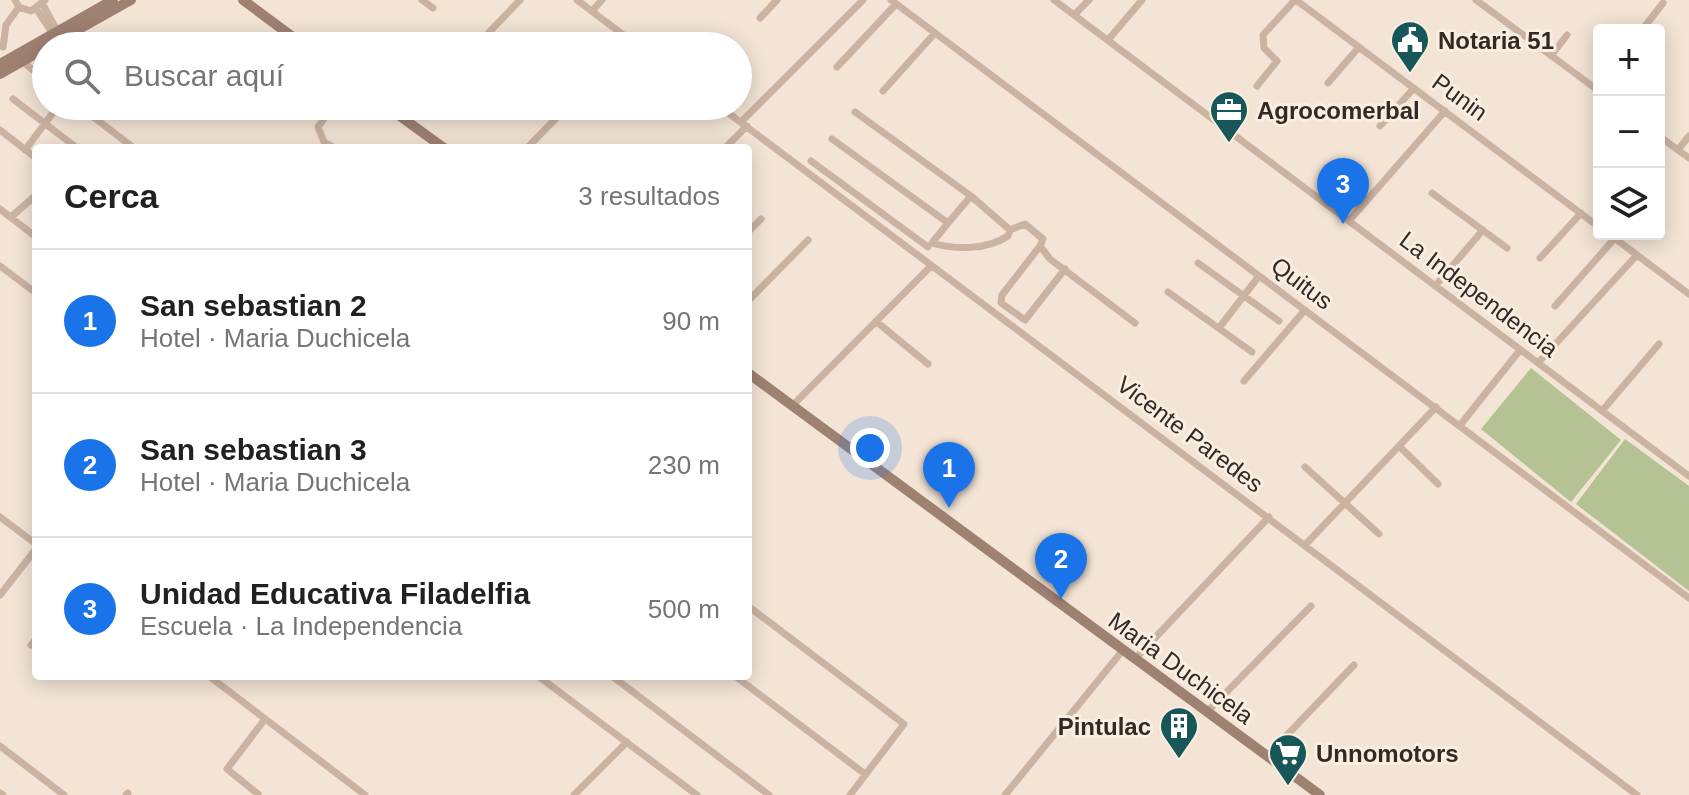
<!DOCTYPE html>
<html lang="es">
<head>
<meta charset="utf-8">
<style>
  :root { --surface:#fff; --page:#f2f2f2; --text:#202124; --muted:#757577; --line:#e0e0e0; --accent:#1a73e8 }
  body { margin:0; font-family:Arial,sans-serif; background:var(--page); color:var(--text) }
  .controls { position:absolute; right:24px; top:24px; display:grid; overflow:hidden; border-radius:8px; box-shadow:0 4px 20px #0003 }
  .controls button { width:72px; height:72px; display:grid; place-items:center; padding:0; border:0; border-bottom:2px solid var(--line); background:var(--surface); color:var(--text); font:40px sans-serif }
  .you { position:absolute; left:870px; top:448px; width:28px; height:28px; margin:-20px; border:6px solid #fff; border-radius:50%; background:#1a73e8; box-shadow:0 0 0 12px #1a73e833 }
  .badge { display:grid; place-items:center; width:52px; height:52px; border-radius:50%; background:var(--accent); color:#fff; font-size:26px; font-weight:700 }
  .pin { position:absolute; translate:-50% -66px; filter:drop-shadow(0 2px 4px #0008) }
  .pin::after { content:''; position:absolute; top:42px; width:28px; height:24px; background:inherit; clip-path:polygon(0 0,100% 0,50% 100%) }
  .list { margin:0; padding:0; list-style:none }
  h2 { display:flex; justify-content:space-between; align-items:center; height:104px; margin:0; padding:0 32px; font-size:34px }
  h2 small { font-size:26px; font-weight:400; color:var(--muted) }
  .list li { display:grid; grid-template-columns:52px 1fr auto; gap:24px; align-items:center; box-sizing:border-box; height:144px; padding:0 32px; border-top:2px solid var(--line) }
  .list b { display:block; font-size:30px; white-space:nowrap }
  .list p { margin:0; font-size:26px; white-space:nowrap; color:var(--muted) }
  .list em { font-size:26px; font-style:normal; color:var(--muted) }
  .icon { flex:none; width:44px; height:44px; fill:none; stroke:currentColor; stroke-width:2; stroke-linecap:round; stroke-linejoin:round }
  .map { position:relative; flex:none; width:1689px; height:795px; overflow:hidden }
  .search { position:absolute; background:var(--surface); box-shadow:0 4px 20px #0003; left:32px; top:32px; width:720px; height:88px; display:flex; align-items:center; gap:20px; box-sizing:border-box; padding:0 28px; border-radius:44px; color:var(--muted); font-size:30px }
  .panel { position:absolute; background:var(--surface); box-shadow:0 4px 20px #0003; left:32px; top:144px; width:720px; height:536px; border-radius:8px }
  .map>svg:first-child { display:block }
  .green { fill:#b4c294 }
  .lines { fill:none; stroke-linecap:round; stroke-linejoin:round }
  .street { stroke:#cbb3a1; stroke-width:7 }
  .secondary { stroke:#9f8172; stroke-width:10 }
  .labels { text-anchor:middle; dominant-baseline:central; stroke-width:6; stroke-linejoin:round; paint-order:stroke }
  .poi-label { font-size:24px; font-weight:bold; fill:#342924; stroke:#faeee1; text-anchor:start }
  .street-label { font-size:24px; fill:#342924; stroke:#faeee1 }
</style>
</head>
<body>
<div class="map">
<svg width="1689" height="795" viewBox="0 0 1689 795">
  <rect width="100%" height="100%" fill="#f3e4d5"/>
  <path class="green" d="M1531,368L1621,440L1571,502L1481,429Z
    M1625,439L1689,486V591L1576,504Z"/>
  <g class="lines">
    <path class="street" d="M15,0L19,7L31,11L45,0
      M422,0L433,8
      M577,0L638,46
      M891,0L1689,598
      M1054,0L1689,476
      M1296,0L1599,227
      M1476,0L1599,91
      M43,5L58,32
      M37,10L53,34
      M592,11L602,0
      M1074,15L1089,0
      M760,18L777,0
      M1642,30L1663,3
      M1108,40L1142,0
      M476,46L520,0
      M3,47L6,25L19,7
      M1551,56L1567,35
      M22,61L46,81
      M837,67L896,4
      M1328,83L1359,47
      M1257,86L1277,61L1264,48L1263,35L1295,0
      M883,91L935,33
      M13,99L77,148
      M79,106L134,148
      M333,106L318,127L324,142L335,148
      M719,106L1637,795
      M855,112L971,196
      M405,120L418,106
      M741,122L863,0
      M1380,126L1414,88
      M0,130L36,158
      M1659,136L1689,158
      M832,139L948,223L971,196L1010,230L1025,224L1043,239L1040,246L1050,259L1135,323
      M527,148L568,106
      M725,148L747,126
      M25,150L58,106
      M1678,150L1689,136
      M811,161L928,247
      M1432,193L1507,248
      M0,209L36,237
      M11,217L36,195
      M1349,221L1445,111
      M948,223L932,243C955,250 987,250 1008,236L1010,230
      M748,232L761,219
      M1609,234L1689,294
      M1040,246L1002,295L1001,303L1025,320L1065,269
      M1540,258L1581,213
      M1198,263L1279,321
      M0,266L36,293
      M1435,286L1483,230
      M1168,292L1252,352
      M748,301L808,240
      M1555,306L1615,238
      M878,323L928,364
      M1219,328L1259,276
      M1538,363L1637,255
      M1244,381L1305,310
      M793,405L931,266
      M1602,411L1659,344
      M1461,424L1520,350
      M1399,446L1438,484
      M1305,467L1379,534
      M0,517L36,544
      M1305,545L1436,407
      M0,595L36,549
      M748,606L904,724L850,795
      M31,645L36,639
      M1135,659L1269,517
      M209,676L365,795
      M538,676L697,795
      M612,676L769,795
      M735,676L865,774
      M1207,712L1311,606
      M0,746L64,795
      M1267,756L1354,665
      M0,793L3,795
      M258,794L227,769L265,719
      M126,795L128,793
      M574,795L627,742
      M1005,795L1123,650"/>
    <path class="secondary" d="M243,0L305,46
      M49,46L131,0
      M0,64L113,0
      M0,74L46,48
      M386,106L444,148
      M748,373L1320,795"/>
  </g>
  <defs>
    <symbol id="civic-pin" viewBox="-11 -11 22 30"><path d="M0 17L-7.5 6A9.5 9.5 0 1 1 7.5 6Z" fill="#175759" stroke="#faeee1"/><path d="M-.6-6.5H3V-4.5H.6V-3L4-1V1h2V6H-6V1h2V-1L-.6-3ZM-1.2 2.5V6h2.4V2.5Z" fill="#fff"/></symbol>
    <symbol id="office-pin" viewBox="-11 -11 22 30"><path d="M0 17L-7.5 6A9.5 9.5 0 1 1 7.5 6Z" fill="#175759" stroke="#faeee1"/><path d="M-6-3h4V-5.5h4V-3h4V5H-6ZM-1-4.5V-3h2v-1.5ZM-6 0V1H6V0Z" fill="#fff"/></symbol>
    <symbol id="building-pin" viewBox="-11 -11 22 30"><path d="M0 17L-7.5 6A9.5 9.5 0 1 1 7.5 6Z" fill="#175759" stroke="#faeee1"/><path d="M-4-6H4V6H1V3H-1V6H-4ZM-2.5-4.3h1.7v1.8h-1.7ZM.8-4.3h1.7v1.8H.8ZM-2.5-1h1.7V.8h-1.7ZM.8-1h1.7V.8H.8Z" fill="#fff"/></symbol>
    <symbol id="supermarket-pin" viewBox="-11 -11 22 30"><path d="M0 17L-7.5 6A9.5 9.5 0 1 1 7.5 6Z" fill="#175759" stroke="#faeee1"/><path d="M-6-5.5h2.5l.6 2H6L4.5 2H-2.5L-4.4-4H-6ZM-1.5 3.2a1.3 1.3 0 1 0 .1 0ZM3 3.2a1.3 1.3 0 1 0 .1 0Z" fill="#fff"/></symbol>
  </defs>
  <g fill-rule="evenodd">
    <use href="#civic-pin" x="1388" y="18" width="44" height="60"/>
    <use href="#office-pin" x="1207" y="88" width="44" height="60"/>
    <use href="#building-pin" x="1157" y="704" width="44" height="60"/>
    <use href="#supermarket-pin" x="1266" y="731" width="44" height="60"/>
  </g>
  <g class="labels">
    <g class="poi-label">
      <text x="1438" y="40">Notaria 51</text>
      <text x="1257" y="110">Agrocomerbal</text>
      <text x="1151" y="726" text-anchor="end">Pintulac</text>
      <text x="1316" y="753">Unnomotors</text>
    </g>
    <g class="street-label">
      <text transform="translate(1460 97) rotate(36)">Punin</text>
      <text transform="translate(1302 283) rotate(37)">Quitus</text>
      <text transform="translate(1479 294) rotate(37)">La Independencia</text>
      <text transform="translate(1190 434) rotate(37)">Vicente Paredes</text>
      <text transform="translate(1181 668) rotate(36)">Maria Duchicela</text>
    </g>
  </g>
</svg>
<div class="controls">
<button>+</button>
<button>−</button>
<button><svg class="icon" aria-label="layers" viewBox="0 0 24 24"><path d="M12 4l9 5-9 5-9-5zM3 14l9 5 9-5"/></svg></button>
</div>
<div class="you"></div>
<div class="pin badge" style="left:949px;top:508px">1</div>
<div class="pin badge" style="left:1061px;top:599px">2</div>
<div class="pin badge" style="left:1343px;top:224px">3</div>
<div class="search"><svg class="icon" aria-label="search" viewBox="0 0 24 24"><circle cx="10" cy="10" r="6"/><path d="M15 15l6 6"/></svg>Buscar aquí</div>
<section class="panel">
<h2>Cerca<small>3 resultados</small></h2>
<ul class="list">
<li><span class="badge">1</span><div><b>San sebastian 2</b><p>Hotel · Maria Duchicela</p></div><em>90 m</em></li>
<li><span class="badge">2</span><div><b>San sebastian 3</b><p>Hotel · Maria Duchicela</p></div><em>230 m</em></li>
<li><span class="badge">3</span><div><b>Unidad Educativa Filadelfia</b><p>Escuela · La Independencia</p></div><em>500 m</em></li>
</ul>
</section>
</div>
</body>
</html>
